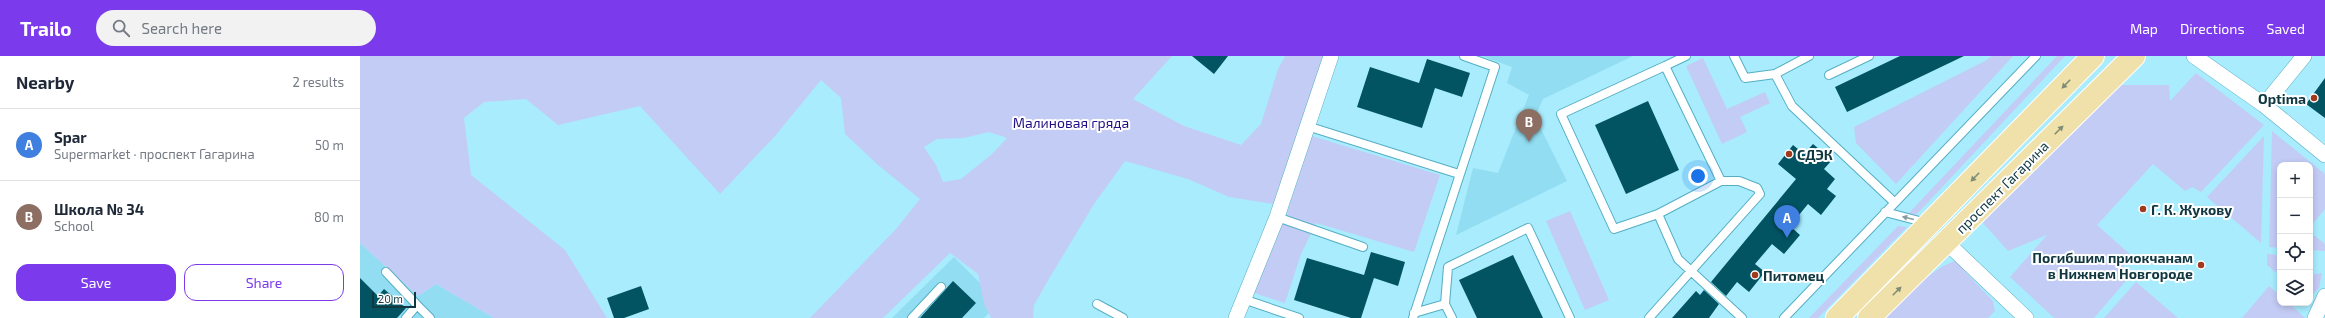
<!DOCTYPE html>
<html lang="en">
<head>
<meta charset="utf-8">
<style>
  :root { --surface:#fff; --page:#f2f2f3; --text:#1f2937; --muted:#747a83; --line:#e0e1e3; --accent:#7c3aed }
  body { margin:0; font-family:"Exo 2",sans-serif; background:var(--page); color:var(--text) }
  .controls { position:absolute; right:12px; bottom:12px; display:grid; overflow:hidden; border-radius:8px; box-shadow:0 2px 6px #0003 }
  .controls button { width:36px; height:36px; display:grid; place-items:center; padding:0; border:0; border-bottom:1px solid var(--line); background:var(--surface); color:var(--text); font:20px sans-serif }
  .scale { position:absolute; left:12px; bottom:10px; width:44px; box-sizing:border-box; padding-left:4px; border:2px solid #113840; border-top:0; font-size:11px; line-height:14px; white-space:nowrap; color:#113840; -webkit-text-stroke:3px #fff; paint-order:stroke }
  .you { position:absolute; left:1338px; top:120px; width:14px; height:14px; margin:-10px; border:3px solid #fff; border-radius:50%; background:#1a73e8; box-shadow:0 0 0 6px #1a73e833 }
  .badge { display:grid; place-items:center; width:26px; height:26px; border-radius:50%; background:var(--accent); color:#fff; font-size:13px; font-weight:700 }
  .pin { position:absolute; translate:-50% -33px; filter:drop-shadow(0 1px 2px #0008) }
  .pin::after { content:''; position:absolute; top:21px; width:14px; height:12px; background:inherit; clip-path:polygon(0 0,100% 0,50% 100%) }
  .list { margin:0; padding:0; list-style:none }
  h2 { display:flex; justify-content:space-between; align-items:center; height:52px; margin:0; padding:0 16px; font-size:17px }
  h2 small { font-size:13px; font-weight:400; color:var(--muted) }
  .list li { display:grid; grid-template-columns:26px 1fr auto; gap:12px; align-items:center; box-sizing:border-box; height:72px; padding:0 16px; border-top:1px solid var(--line) }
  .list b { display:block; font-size:15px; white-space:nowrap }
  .list p { margin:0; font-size:13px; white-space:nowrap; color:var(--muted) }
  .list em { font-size:13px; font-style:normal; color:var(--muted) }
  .actions { display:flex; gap:8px; padding:12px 16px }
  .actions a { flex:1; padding:9px 0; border:1px solid var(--accent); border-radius:12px; text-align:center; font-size:14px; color:var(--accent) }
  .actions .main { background:var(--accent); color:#fff }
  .icon { flex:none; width:22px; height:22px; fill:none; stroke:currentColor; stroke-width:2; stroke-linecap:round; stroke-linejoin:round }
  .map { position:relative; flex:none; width:1965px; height:262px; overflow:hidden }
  header { display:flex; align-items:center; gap:24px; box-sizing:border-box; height:56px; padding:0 20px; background:var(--accent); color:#fff }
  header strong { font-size:19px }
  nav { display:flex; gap:22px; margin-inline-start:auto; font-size:14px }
  .search { width:280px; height:36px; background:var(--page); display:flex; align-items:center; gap:10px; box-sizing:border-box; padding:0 14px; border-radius:22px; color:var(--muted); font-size:15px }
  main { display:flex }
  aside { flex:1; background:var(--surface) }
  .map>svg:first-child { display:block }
  .built { fill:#92ddf1 }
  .green { fill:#c3ccf5; fill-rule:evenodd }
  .building { fill:#025463 }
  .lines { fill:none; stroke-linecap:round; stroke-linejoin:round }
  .service-casing { stroke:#55aec3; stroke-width:10 }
  .minor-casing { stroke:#55aec3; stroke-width:16 }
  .primary-casing { stroke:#fff; stroke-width:24 }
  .service { stroke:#fff; stroke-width:8 }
  .minor { stroke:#fff; stroke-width:15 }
  .primary { stroke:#efe1a9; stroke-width:22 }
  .oneway { fill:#808c74 }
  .oneway2 { fill:#889ca0 }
  .poi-dot { fill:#a1391d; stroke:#fff; stroke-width:1.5 }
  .labels { text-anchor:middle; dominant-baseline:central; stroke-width:4; stroke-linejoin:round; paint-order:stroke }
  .poi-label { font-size:14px; font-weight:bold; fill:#113840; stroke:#fff; text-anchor:start }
  .park-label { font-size:14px; fill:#220e87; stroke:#fff }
  .street-label { font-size:14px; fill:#113840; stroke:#fff }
</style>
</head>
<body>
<header>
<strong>Trailo</strong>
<div class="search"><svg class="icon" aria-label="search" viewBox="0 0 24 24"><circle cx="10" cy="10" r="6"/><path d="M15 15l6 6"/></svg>Search here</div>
<nav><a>Map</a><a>Directions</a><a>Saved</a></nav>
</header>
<main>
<aside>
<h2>Nearby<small>2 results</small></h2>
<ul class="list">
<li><span class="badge" style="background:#3f7fe0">A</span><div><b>Spar</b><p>Supermarket · проспект Гагарина</p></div><em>50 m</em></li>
<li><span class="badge" style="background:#8d6e63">B</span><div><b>Школа № 34</b><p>School</p></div><em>80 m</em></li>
</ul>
<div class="actions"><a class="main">Save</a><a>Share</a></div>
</aside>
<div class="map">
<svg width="1965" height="262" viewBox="0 0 1965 262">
  <rect width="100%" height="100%" fill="#a8ecfe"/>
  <path class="built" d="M1122,0H1273L1183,43L1175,61L1207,125L1096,179L1113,112L1138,117L1169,39L1147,27L1152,11Z
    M0,187L58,240L76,228L134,262H0Z
    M594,201L639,246L624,262H532Z"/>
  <path class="green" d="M0,0H812L773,43L824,70L881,89L901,68L918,13L925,0H963L914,148L869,141L828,123L765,105L734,148L690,221L674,249L673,262H631L624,248L618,218L590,197L523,262H450L536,173L560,143L518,109L485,78L481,42L461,24L415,80L360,138L280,50L198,69L166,43L124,46L104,62L111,119L205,194L247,262H134L76,228L58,240L0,187ZM629,76L647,82L632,98L601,123L583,126L576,109L564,91L577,83L604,82Z
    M1632,0H1653L1536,128L1496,87L1494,71L1625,5Z
    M1697,0H1705L1556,159L1548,158Z
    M1343,2L1367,53L1405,36L1410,47L1380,61L1387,76L1362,88L1326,10Z
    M1836,17L1904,69L1841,136L1832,131L1825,135L1793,108L1737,169L1772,200L1763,210L1771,219L1734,262H1694L1650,221L1687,179L1648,195L1623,167L1635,151L1752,29H1809L1810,45Z
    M1912,75L1965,118V153L1950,171V109H1920V192L1909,191Z
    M952,80L1080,119L1054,196L956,167L941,198L925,247L894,237L928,154Z
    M1904,80L1901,187L1847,141Z
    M1210,155L1249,244L1225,254L1186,165Z
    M1538,170L1547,171L1458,262H1449Z
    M1950,176L1965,188V195L1950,194Z
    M1907,198L1920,199V215L1915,216L1907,209Z
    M1595,205L1633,245L1635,255L1628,262H1523L1560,226L1583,210Z
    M1962,217L1959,232L1950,241V219Z
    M1776,226L1818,262H1744Z
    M1909,230L1920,239V247H1929L1945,262H1882Z"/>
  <path class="building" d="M832,0H868L854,18Z
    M1540,0H1604L1487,56L1475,31Z
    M1067,3L1110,17L1102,41L1075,32L1062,72L997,51L1010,11L1059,27Z
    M1965,22V62L1946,48Z
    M1288,45L1319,114L1266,138L1235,69Z
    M1453,88L1472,104L1464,113L1475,123L1467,133L1476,140L1461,159L1448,148L1430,170L1440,179L1424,198L1412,188L1395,208L1405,216L1389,236L1377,226L1366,240L1351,226L1436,123L1418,108L1433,89L1444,98Z
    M1011,196L1045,206L1038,230L1014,222L1001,262H991L934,244L947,202L1004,219Z
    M1153,199L1183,262H1117L1099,224Z
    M0,222L18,240L24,233L46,252L37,262H0Z
    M593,225L616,247L602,262H560Z
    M281,230L289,253L264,262H254L247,242Z
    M1344,234L1359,248L1349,262H1312L1336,235L1340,239Z"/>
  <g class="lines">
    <defs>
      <path id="service" d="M1374,0L1385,22L1415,18L1449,0
        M1305,10L1361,125L1298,158L1254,173L1201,58Z
        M1305,10L1326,0
        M1415,18L1432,50L1534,146
        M1469,19L1509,0
        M947,70L1099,118
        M1525,156L1567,167
        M1298,158L1318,203L1382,262
        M917,161L1003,191
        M26,216L57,249
        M883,243L939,262
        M737,248L763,262
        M1054,257L1085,248
        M46,262L57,249L70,262
        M552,262L581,231
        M1053,262L1135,11L1104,0
        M1092,262L1085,248L1088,211L1168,172L1210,262
        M1289,262L1400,138L1397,132L1379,125H1361
        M1424,262L1676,0"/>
      <path id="minor" d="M1834,0L1904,49L1965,99
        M1904,49L1944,0
        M1586,186L1666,262
        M876,262L917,161L971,0
        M1955,262L1965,240"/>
      <path id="primary" d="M1477,262L1733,0
        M1509,262L1774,0"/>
    </defs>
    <use href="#service" class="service-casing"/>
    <use href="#minor" class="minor-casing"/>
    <use href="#primary" class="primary-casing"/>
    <use href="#service" class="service"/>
    <use href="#minor" class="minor"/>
    <use href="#primary" class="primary"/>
  </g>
  <defs><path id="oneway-solid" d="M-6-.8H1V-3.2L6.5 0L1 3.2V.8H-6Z"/></defs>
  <g class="oneway">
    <use href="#oneway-solid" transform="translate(1706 28) rotate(134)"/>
    <use href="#oneway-solid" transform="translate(1699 74) rotate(-45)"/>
    <use href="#oneway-solid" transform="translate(1615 121) rotate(134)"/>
    <use href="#oneway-solid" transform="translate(1537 235) rotate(-45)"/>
  </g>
  <use class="oneway2" href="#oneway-solid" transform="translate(1548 162) rotate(-166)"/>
  <g class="poi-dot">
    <circle cx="1954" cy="42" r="4"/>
    <circle cx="1429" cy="98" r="4"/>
    <circle cx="1783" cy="153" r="4"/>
    <circle cx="1841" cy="209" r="4"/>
    <circle cx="1395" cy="219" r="4"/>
  </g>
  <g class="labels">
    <g class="poi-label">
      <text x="1946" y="42" text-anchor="end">Optima</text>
      <text x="1437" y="98">СДЭК</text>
      <text x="1791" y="153">Г. К. Жукову</text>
      <text x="1833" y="201" text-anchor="end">Погибшим приокчанам<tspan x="1833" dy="16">в Нижнем Новгороде</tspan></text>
      <text x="1403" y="219">Питомец</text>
    </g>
    <g class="park-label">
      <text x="711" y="66">Малиновая гряда</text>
    </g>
    <g class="street-label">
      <text transform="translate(1642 131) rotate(-45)">проспект Гагарина</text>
    </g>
  </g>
</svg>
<div class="controls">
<button>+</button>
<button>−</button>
<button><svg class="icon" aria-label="locate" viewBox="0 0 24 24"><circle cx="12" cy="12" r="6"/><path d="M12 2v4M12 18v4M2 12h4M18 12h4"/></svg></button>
<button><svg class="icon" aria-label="layers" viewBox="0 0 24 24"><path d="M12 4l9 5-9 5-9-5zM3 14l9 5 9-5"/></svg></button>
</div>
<div class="scale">20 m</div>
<div class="you"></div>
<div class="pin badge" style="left:1427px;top:182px;background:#3f7fe0">A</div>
<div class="pin badge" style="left:1169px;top:86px;background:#8d6e63">B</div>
</div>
</main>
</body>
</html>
